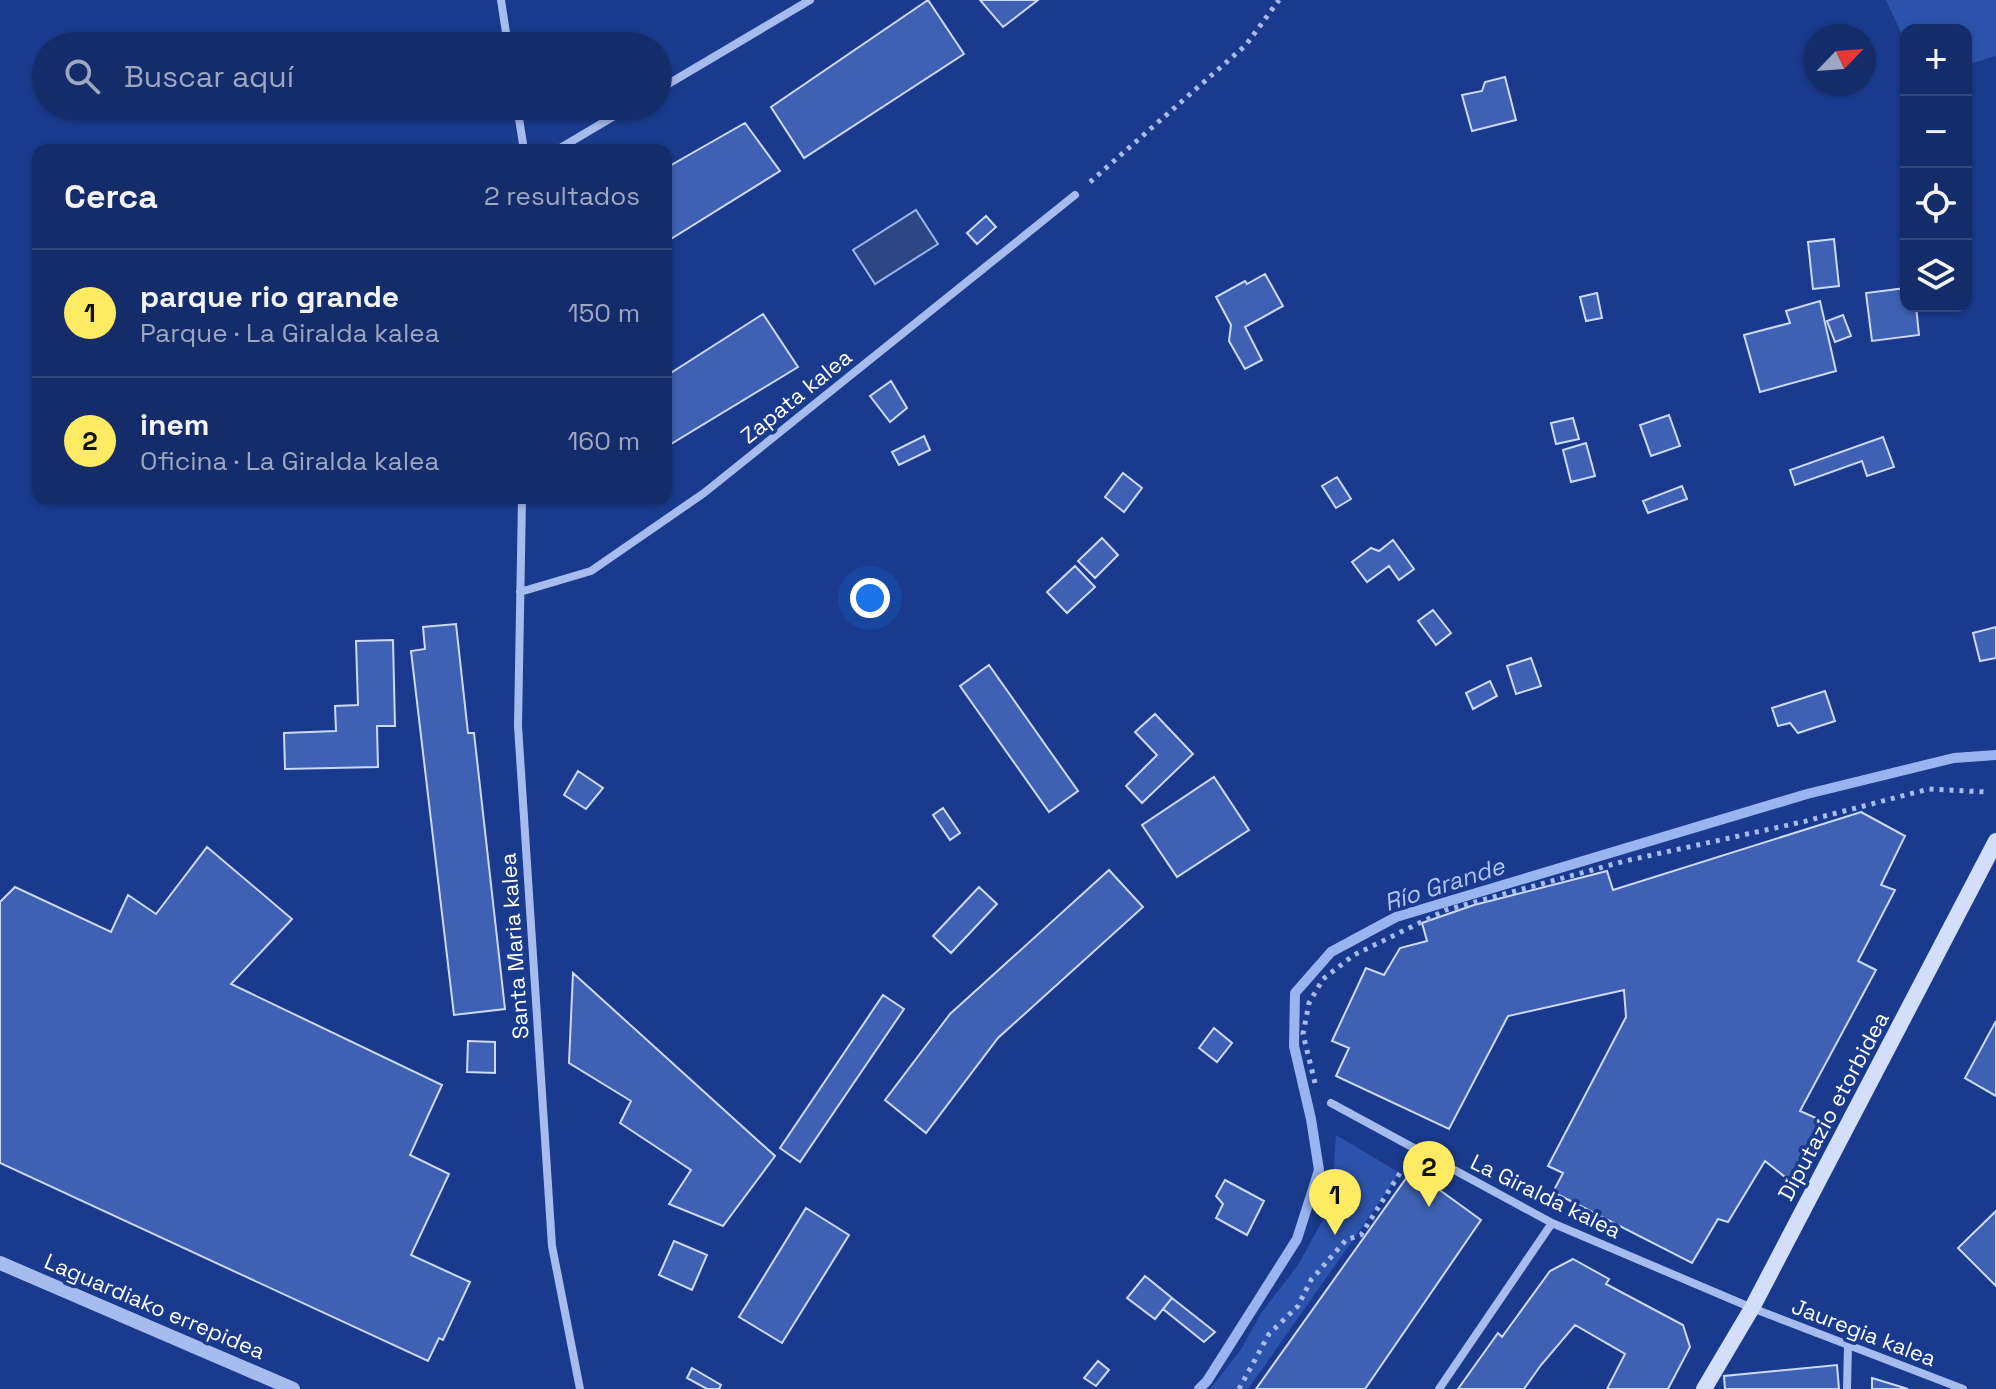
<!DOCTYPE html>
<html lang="es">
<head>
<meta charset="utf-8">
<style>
  :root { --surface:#142c6a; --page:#213872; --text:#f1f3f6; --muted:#9da7c1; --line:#33487e; --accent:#ffea63 }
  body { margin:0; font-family:"Space Grotesk",sans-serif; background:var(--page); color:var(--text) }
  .controls { position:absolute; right:24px; top:24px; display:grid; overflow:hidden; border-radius:16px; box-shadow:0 2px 6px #0004 }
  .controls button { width:72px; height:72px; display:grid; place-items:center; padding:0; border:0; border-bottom:2px solid var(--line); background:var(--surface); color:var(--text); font:40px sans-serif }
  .compass { position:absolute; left:1804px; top:24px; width:72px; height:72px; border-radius:50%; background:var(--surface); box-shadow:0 2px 6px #0004; rotate:65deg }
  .you { position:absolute; left:870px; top:598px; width:28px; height:28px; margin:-20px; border:6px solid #fff; border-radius:50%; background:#1a73e8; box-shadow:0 0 0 12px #1a73e833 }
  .badge { display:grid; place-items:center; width:52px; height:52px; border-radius:50%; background:var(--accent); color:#111; font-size:26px; font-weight:700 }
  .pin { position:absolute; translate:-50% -66px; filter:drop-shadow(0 2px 4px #0008) }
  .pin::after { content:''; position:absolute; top:42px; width:28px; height:24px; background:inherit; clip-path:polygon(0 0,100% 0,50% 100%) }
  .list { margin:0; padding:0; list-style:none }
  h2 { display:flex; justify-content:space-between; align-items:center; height:104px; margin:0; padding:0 32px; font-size:34px }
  h2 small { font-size:26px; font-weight:400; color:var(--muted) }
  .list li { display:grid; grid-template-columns:52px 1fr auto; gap:24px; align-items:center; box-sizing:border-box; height:128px; padding:0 32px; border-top:2px solid var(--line) }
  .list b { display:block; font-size:30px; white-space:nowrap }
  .list p { margin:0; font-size:26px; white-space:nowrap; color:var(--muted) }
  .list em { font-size:26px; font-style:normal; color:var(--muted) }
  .icon { flex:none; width:44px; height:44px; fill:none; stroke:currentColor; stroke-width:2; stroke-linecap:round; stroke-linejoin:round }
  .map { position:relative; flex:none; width:1996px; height:1389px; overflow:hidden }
  .search { position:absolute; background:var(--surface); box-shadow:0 2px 6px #0004; left:32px; top:32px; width:640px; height:88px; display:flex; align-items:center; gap:20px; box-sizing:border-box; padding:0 28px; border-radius:44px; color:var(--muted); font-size:30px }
  .panel { position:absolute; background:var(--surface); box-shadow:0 2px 6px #0004; left:32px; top:144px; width:640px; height:360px; border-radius:16px }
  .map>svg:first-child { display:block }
  .green { fill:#2c53ab }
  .water { fill:#2e4684; stroke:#99b4f0; stroke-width:2 }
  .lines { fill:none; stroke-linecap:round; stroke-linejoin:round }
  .stream { stroke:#99b4f0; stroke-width:10 }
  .building { fill:#3e61b3; stroke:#ccdafa; stroke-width:2 }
  .path { stroke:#a6bbee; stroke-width:5; stroke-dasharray:4 6; stroke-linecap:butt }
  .minor { stroke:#a6bbee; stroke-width:8 }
  .tertiary { stroke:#a6bbee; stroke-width:14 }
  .secondary { stroke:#d3defa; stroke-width:16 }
  .labels { text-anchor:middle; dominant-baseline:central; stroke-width:7; stroke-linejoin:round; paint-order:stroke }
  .street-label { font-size:22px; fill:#fff; stroke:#1a3b8d }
  .water-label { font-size:24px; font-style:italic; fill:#b2c6f5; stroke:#1a3b8d }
</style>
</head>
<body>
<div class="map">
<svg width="1996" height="1389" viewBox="0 0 1996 1389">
  <rect width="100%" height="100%" fill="#1a3b8d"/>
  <path class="green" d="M1886,0H1996V56L1966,65V30H1906V43Z
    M1336,1135L1400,1173L1248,1389H1210L1240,1351L1262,1312L1298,1265L1331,1205Z"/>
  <path class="water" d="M916,210L938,244L875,284L853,250Z"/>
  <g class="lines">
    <path class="stream" d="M1199,1389L1207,1381L1297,1239L1319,1170L1311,1119L1294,1046L1295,993L1331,952L1396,917L1807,794L1954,758L1996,755"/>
  </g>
  <path class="building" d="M928,0L964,54L804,158L771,107Z
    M980,0H1038L1003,27Z
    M1505,77L1516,120L1472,131L1462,95L1482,91L1485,82Z
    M745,123L780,171L666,242V168Z
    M986,216L996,227L977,244L967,233Z
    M1834,239L1839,286L1813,289L1808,242Z
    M1265,274L1283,306L1245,327L1262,360L1245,369L1229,341L1231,325L1216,297L1245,281L1247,284Z
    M1906,288V306H1916L1919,335L1872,341L1866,293Z
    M1597,293L1602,318L1586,321L1580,297Z
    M1820,301L1836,371L1760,392L1744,335L1790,323L1786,311Z
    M763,314L798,367L666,447V376Z
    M1843,315L1851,336L1835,342L1827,321Z
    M891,381L907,408L890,422L870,396Z
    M1669,415L1680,446L1651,456L1640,425Z
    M1573,418L1579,439L1556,444L1551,423Z
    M924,436L930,450L899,465L892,452Z
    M1883,437L1894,467L1867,476L1862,461L1795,485L1790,470Z
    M1586,443L1595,476L1571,482L1563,450Z
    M1123,473L1142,488L1124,512L1105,497Z
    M1337,477L1351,499L1336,508L1322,486Z
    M1682,486L1687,499L1648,513L1643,501Z
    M1102,538L1118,555L1095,578L1078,561Z
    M1393,540L1414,569L1399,580L1389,566L1367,582L1352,562L1371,548L1379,551Z
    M1075,566L1095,587L1067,613L1047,592Z
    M1433,610L1451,633L1436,645L1418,621Z
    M456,624L468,733H474L505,1009L454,1015L411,651L425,649L423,627Z
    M1996,627V658L1980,661L1973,633Z
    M393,640L395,726H377L378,767L285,769L284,733L336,731L335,706L358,705L356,641Z
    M1531,658L1541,686L1516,694L1507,666Z
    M989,665L1078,791L1049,812L960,686Z
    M1490,681L1497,696L1473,709L1466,693Z
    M1825,691L1835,721L1798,733L1790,723L1778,726L1772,708Z
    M1155,714L1193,754L1142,803L1126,786L1157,755L1135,732Z
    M578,771L603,788L586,809L564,795Z
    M1214,777L1249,830L1177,877L1142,825Z
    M943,808L960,833L950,840L933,815Z
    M1861,812L1905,836L1881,885L1895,890L1858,961L1876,970L1800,1111L1825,1122L1790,1181L1765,1161L1728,1222L1718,1219L1692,1263L1553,1192L1563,1173L1548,1166L1626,1017L1624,990L1508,1016L1449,1129L1336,1076L1349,1048L1332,1041L1366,968L1384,975L1400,948L1427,941L1422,923L1474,905L1607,871L1613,890Z
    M207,847L292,919L231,984L442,1085L410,1155L449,1174L411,1255L470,1282L443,1340L439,1338L428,1361L0,1163V902L15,887L111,932L128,895L156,914Z
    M1109,870L1143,907L998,1038L926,1133L885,1100L950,1014Z
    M979,887L997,904L951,953L933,936Z
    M573,973L775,1156L723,1226L669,1204L691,1170L620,1123L631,1101L569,1063Z
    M883,995L904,1009L800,1162L780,1148Z
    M1996,1021V1096L1965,1078Z
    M1214,1028L1232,1043L1217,1062L1199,1048Z
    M468,1041L495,1042V1073L467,1072Z
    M1412,1170L1481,1220L1365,1389H1256Z
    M1225,1180L1264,1201L1247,1235L1216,1218L1223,1204L1216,1196Z
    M806,1208L849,1235L782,1343L739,1317Z
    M1996,1211V1286L1958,1248Z
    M674,1241L707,1255L692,1290L659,1275Z
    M1573,1259L1609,1279L1606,1284L1683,1325L1690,1347L1668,1389H1607L1625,1354L1575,1325L1541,1365L1524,1389H1458L1498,1333L1502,1337L1550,1271Z
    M1145,1276L1172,1298L1155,1319L1127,1298Z
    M1172,1298L1215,1332L1204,1342L1163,1309Z
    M1098,1361L1109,1370L1096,1386L1084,1378Z
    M1837,1365L1839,1389H1725L1724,1376Z
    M692,1368L721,1385L719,1389H707L687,1378Z
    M1872,1378L1908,1389H1872Z"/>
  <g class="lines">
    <path class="path" d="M1090,182L1246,45L1279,0
      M1315,1083L1303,1034L1309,1003L1323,979L1354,955L1446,910L1625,861L1802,822L1929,789L1986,792
      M1239,1389L1269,1334L1298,1306L1311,1280L1346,1240L1361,1235L1400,1173"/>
    <path class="minor" d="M501,0L508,46
      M658,90L810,0
      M517,106L524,150
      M557,150L631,106
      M522,498L518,726L552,1246L580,1389
      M520,592L591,571L704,493L1075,195
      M1331,1103L1552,1223L1752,1308L1963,1389
      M1439,1389L1552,1223
      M1847,1389L1848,1344"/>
    <path class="tertiary" d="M0,1263L293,1389"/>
    <path class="secondary" d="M1704,1389L1752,1308L1996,841"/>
  </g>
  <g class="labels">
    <g class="street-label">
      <text transform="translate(796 396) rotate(-39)">Zapata kalea</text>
      <text transform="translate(514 946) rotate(-94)">Santa Maria kalea</text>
      <text transform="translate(1833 1106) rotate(-62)">Diputazio etorbidea</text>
      <text transform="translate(1546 1196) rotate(26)">La Giralda kalea</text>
      <text transform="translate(155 1306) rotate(23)">Laguardiako errepidea</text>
      <text transform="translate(1864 1332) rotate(21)">Jauregia kalea</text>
    </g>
    <g class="water-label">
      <text transform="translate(1444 884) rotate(-18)">Río Grande</text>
    </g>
  </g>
</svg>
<div class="controls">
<button>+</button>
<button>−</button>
<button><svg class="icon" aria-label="locate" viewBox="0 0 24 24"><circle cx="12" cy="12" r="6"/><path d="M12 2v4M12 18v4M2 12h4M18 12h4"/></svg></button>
<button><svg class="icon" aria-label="layers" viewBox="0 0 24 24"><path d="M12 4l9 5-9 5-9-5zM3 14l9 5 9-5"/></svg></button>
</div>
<svg class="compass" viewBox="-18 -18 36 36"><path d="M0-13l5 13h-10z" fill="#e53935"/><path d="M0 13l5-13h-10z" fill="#9da7c1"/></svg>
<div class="you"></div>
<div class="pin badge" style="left:1335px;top:1235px">1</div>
<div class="pin badge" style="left:1429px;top:1207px">2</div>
<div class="search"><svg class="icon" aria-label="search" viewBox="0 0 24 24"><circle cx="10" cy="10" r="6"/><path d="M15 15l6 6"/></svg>Buscar aquí</div>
<section class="panel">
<h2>Cerca<small>2 resultados</small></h2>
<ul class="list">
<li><span class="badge">1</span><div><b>parque rio grande</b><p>Parque · La Giralda kalea</p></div><em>150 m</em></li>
<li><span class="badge">2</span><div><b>inem</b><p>Oficina · La Giralda kalea</p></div><em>160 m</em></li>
</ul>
</section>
</div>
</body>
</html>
